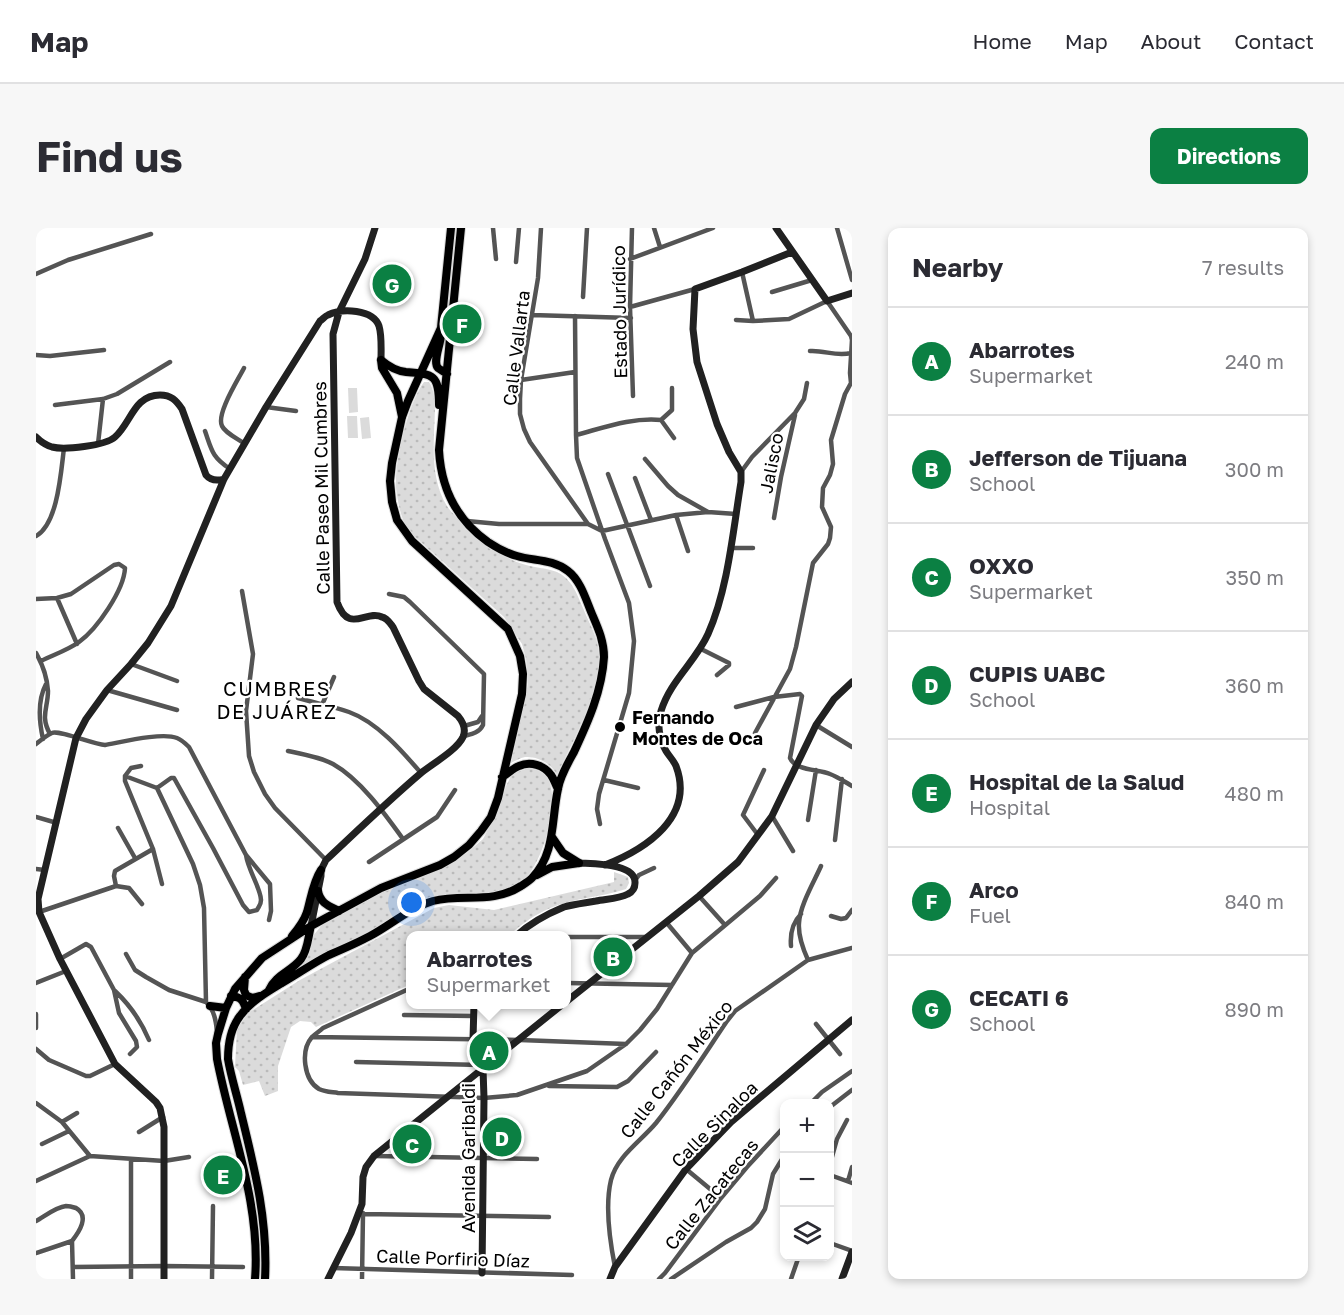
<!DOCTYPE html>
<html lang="en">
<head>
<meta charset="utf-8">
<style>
  :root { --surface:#fff; --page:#f7f7f7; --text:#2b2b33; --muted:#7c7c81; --line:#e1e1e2; --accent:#0b8043 }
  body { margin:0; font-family:"Golos Text",sans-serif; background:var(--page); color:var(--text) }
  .controls { position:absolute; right:18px; bottom:18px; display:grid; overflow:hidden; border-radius:12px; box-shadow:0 3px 9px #0003 }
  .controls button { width:54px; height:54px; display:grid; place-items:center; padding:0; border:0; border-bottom:2px solid var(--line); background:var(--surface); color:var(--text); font:30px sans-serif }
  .you { position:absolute; left:376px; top:675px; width:21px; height:21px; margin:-15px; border:4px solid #fff; border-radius:50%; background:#1a73e8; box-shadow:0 0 0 9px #1a73e833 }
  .badge { display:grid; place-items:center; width:39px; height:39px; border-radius:50%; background:var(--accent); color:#fff; font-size:20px; font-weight:700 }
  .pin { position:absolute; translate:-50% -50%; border:3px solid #fff; box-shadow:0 2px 6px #0006 }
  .popup { position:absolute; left:370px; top:703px; width:165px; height:78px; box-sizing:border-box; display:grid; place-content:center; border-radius:12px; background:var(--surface); filter:drop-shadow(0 2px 4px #0005); font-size:20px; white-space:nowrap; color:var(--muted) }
  .popup b { font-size:22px; color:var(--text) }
  .popup::after { content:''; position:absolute; left:50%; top:100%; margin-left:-12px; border:12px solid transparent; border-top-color:var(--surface) }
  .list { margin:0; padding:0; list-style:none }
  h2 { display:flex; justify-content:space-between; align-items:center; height:78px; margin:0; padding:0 24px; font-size:26px }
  h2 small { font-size:20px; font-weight:400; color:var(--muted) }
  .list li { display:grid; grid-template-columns:39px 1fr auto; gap:18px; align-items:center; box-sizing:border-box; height:108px; padding:0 24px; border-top:2px solid var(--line) }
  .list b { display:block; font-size:22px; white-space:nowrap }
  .list p { margin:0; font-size:20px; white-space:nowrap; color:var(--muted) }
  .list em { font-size:20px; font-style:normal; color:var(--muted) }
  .icon { flex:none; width:33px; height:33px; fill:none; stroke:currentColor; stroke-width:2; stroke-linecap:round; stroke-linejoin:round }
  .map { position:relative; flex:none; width:816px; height:1051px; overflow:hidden; border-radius:12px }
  header { display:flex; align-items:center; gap:36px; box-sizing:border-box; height:84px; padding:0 30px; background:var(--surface); border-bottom:2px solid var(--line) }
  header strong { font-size:28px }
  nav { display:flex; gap:33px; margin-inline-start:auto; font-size:21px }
  .intro { display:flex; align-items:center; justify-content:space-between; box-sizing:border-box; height:144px; padding:0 36px }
  h1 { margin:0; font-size:42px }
  .button { padding:15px 27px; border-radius:12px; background:var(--accent); color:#fff; font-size:21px; font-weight:700 }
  main { display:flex; gap:36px; padding:0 36px }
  aside { flex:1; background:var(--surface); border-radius:12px; box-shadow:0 3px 9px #0003 }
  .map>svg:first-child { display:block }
  .grass { fill:url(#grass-dots) }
  .pitch { fill:#dbdbdb }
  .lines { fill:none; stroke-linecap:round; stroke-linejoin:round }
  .primary-casing { stroke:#dbdbdb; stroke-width:10 }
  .street { stroke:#545454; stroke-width:4.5 }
  .secondary { stroke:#212121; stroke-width:7 }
  .primary { stroke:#000; stroke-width:8 }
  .poi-dot { fill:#000; stroke:#fff; stroke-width:2 }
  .labels { text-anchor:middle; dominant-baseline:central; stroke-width:4.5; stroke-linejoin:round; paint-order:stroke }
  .street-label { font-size:18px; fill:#000; stroke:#fff }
  .poi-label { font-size:18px; font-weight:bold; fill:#000; stroke:#fff; text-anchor:start }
  .neighbourhood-label { font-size:20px; letter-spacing:1.5px; fill:#000; stroke:#fff }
</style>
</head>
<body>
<header>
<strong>Map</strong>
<nav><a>Home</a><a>Map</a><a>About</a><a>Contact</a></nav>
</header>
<div class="intro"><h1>Find us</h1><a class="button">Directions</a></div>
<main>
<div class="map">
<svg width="816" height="1051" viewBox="0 0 816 1051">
  <defs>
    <pattern id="grass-dots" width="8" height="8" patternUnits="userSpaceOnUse" patternTransform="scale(1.5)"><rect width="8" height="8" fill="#dbdbdb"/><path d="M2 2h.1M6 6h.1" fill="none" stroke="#bababa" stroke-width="1.8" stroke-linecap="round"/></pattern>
  </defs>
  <rect width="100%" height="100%" fill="#fff"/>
  <path class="grass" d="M388,154H393C402,167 398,192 398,207C397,231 398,257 411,278C414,283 419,287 423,292C443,314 461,328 490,337C500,340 511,340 521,344C536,351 541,366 547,380C553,395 563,411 563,427C564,466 537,513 521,547C516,536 502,528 489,529C484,530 479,533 475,535L492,456L490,431L486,416L468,389L376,306C374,302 370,298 368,294C364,286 359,262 360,253C360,227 373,174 388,154Z
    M492,540C500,541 508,544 512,551C525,573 506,641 484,655C476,660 466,662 457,664L369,682L324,710L244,752L268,734L275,719L276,709L286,697L326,673L413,634L431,625L447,611L462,582L470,558L476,546Z
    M578,644L592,649L593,655L590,661C563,670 533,670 508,683C495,689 484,698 473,707L375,708V738L370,746L375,756L280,799L275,794L264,793L255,799L242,838V863L229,868L223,853L207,857L203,843L199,839L201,801L212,785L264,752L398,680L413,677L458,682L578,654Z"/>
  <path class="pitch" d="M312,160H321L322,184L313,185Z
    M311,188H321L322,210H312Z
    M333,189L335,210L326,211L324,190Z"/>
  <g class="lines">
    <defs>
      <path id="primary" d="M405,104C406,115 396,133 402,140C405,142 408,144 411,146
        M345,132C352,138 360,143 370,144C398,146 403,147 403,177
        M345,132L346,140L361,165L366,189
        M466,549C472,546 477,540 483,538C494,533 508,537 515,547C518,551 519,556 522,561
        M516,609L527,625L543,635
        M501,647L516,639L543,635
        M282,663C284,675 293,678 303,683
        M256,708C262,701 268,693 271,684C275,670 277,654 285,642
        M209,749L208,762L210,767L216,770L224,768
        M233,762C239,747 256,743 265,731C272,722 272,709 275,698
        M195,768C205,769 207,772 210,781
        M174,778L190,780
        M219,1051C225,975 195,904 181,831L180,815L182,806L190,780L199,761L226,730L275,698L345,660L404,637L418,629L433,617L445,603L455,589L462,570L486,466L487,446L484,428L472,401L376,313L361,292L356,274L354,253L356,235L366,189L372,173L405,100L415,0
        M229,1051C232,993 219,942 205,885C201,867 195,849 192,831C192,816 194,801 204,788C214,774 231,764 246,755C262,746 277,735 293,727C307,721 321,715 334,708C355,697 373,680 397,673C428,665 455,677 485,658C488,656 493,653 496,650C520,625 515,592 522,561C524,548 532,535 538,524C552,494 566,463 568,429C568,413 562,400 556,386C550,372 545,353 532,343C517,331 498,333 481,328C470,325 461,320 452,314C421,292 405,260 403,222L425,0"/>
    </defs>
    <use href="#primary" class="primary-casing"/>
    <path class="street" d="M457,0L460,31
      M505,0L502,50L485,152L484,171V186L488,201L494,214L552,296
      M596,0L594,79L597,168
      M618,0L624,19
      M801,0L816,52
      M594,31L677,0
      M480,34L483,0
      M706,44L717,93
      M0,46L32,32L115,6
      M736,64L776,52
      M547,69L551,0
      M594,79L659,61
      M496,87L595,90
      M539,88L540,207L541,230L569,311L593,375L598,413L593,465L563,566L561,581L564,596
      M700,92L717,93L753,91L791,73L815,108L816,112L814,145L815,155L809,166L795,212L797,236L794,247L787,260L786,279L795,299L794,310L792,316L777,335L760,419L754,441L719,505
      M774,123C789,122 800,129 815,125
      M0,127L14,128L68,122
      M208,140C202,152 180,186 186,198C189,205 202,211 209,216
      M485,152L539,144
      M19,177L67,171L81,166L134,134
      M230,179L260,183
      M625,192L636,182V160
      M169,203C176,223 176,229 194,241
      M540,207C567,200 596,189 625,192L638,210
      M62,216L67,171
      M609,231L632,258L642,267L672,284
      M705,244L716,229L759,185L768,171L771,155
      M572,246L614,358
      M599,250L615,292
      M640,287L652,323
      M738,290L745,249L759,187
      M431,293L463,296H552L566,303L640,287L672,284L700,286
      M0,308C22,296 25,243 28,220
      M694,320H717
      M206,363L217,426L210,483L213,528L218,544L229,566L239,580L290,632
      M353,366L368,369L374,374L448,446L447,497C443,505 436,506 428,508
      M21,370L41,416
      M0,371L21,370L35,366L78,337L83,336L89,340C88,362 61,401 43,414C32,422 17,427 5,433
      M665,421L693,435V437L681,447
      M0,425C7,437 11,449 12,463C12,480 4,488 14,506
      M95,436L141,453
      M71,462L141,482
      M262,470C279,475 296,478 313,484C341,494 366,523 385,545
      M286,477L298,449
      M700,479L738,469L764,466L766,468L754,530C760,543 782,541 794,546C802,549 809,554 816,558
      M780,497L816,519
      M428,498L442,494L446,488
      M7,511C3,493 1,473 10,456
      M0,516C5,512 11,507 16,505C23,502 57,516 69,517C86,514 126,504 141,510C146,512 149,515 153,519L210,627L234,656L235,683L233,692
      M252,523C266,526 284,529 297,536C324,551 349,586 367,611
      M89,548L95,540L105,538
      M568,552L602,560
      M121,560L135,550H138L177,620L207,677L213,684L221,682C223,678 225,677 225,672C225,661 212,642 210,627
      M736,588L757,623
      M0,589L21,595
      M772,592L780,542
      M82,600L99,630
      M722,607L707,587L728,542
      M799,612L806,551
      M333,634L401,589L419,562
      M0,641L9,642
      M599,652L603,647L618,640
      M126,656L117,621L89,553V548L121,560L157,636L164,657L168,680L170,774
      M80,658L78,648L79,643L117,621
      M663,668L689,697
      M3,684L80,658L93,660L106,676
      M795,688L805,691L810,690L816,682
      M630,694L656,725
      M531,709H610
      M755,718C754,706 756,695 765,686
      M90,726L99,742L110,749L133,762L170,774C178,782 180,792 181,804
      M24,731L50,716L55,719L78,762L83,785L100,813L101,819L94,826
      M772,732C767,721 762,708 763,695C764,677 778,654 785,638
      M0,755L30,743
      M531,755L636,757
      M375,760L287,800C284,803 279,806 276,809C264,823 268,852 283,861C289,864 296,864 302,865L448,870L481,867L551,843L590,816L604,802L621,781L656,725L724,668L740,650
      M79,763C95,778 105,793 113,812
      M0,786V800
      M368,787L437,788
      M780,796L804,826
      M276,809L484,812L590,816
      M0,821L13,832L50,848H54L79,836
      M320,834L445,837
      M513,858L581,859L592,853L620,824
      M0,875L26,894L54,928L128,933L153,929
      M774,876L786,864L816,843
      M794,879L816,862
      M26,894L41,885
      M103,904L127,889
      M6,916L33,903
      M339,928L501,931
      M794,936L801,911L811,892
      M650,941L685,970
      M794,947L816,955
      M0,953L54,928
      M812,953L816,939
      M327,986L513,989
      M0,993C9,988 20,979 30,978C33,978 37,979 40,980C54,988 43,1004 36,1013
      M36,1013L37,1051
      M794,1015L816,1023
      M0,1025L36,1013
      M37,1039L128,1038L207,1039
      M579,1039C574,1014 569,977 575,952C581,928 605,913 620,895C646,862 668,827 691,793L699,783L772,732L816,720
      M297,1040L536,1047
      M95,1051V932
      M176,1051L177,978
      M326,1051L327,985
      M623,1051L629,1045L685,970L711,939L748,899
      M635,1051L690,1014L715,1000L721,994L729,981L737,946L748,928
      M755,1051L763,1028"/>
    <path class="secondary" d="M740,0L791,73L816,65
      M0,209C5,214 9,217 16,219C28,222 69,218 79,209C95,195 98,167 124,167C135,167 140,172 146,181L170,247C175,253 181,253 188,251
      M569,637C610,621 659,589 640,538C638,533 633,528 630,523C623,511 621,496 625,483C634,453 660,433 672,406C692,361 697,303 705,254V244L693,224L681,196L661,134L657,101L659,61L706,44L756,24
      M275,698L285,648V642L290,632C321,603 352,573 385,545C396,536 421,522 427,509C430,502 427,494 422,488L388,461L383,453L357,399C354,395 351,390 346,389C330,381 313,407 301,374L297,106L303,84L329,31L339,0
      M480,708C493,696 511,686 528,679C538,676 549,675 560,673C569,671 583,671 592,666C596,664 599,660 599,655C600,635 557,636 543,635
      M531,773L663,668L702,634L736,588L780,497L798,471L816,454
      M438,776L437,811L447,841L448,870L446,1045
      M128,1051V899L124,880L120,874L79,836L24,731L3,684L2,671L40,510L50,491L71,462L95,436L112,415L135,378L188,251L230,179L284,93C287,91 289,88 292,87C306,80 337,81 343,98C346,108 345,122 345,132
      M292,1051L315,1005L326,976L327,949L330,939L338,928L527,776
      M574,1051L579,1039L650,941L670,920L695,894L816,792
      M806,1051L816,1024"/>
    <use href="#primary" class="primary"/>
  </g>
  <circle class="poi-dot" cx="584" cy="499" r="6"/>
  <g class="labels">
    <g class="street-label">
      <text transform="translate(583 84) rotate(-91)">Estado Jurídico</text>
      <text transform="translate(480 120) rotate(-83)">Calle Vallarta</text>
      <text transform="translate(735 235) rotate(-79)">Jalisco</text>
      <text transform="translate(285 260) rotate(-91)">Calle Paseo Mil Cumbres</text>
      <text transform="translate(640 841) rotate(-52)">Calle Cañón México</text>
      <text transform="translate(678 896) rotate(-45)">Calle Sinaloa</text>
      <text transform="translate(432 930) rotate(-90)">Avenida Garibaldi</text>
      <text transform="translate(675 966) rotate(-51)">Calle Zacatecas</text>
      <text transform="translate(417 1030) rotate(2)">Calle Porfirio Díaz</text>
    </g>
    <g class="poi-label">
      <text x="596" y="489">Fernando<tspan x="596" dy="21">Montes de Oca</tspan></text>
    </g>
    <g class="neighbourhood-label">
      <text x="241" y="460">CUMBRES<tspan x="241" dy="23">DE JUÁREZ</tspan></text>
    </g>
  </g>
</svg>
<div class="controls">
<button>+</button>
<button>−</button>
<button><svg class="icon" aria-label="layers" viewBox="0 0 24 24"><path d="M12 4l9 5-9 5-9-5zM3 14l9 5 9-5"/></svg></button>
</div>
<div class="you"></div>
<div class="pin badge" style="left:453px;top:823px">A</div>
<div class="popup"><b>Abarrotes</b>Supermarket</div>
<div class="pin badge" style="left:577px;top:729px">B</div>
<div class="pin badge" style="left:376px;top:916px">C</div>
<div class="pin badge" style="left:466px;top:909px">D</div>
<div class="pin badge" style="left:187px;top:947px">E</div>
<div class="pin badge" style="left:426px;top:96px">F</div>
<div class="pin badge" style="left:356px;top:56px">G</div>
</div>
<aside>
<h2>Nearby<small>7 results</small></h2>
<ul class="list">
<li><span class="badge">A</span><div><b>Abarrotes</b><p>Supermarket</p></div><em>240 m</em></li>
<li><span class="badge">B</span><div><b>Jefferson de Tijuana</b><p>School</p></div><em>300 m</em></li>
<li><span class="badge">C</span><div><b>OXXO</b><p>Supermarket</p></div><em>350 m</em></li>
<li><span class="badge">D</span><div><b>CUPIS UABC</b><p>School</p></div><em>360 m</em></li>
<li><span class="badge">E</span><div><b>Hospital de la Salud</b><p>Hospital</p></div><em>480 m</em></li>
<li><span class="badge">F</span><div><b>Arco</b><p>Fuel</p></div><em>840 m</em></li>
<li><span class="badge">G</span><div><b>CECATI 6</b><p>School</p></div><em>890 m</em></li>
</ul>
</aside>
</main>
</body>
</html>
